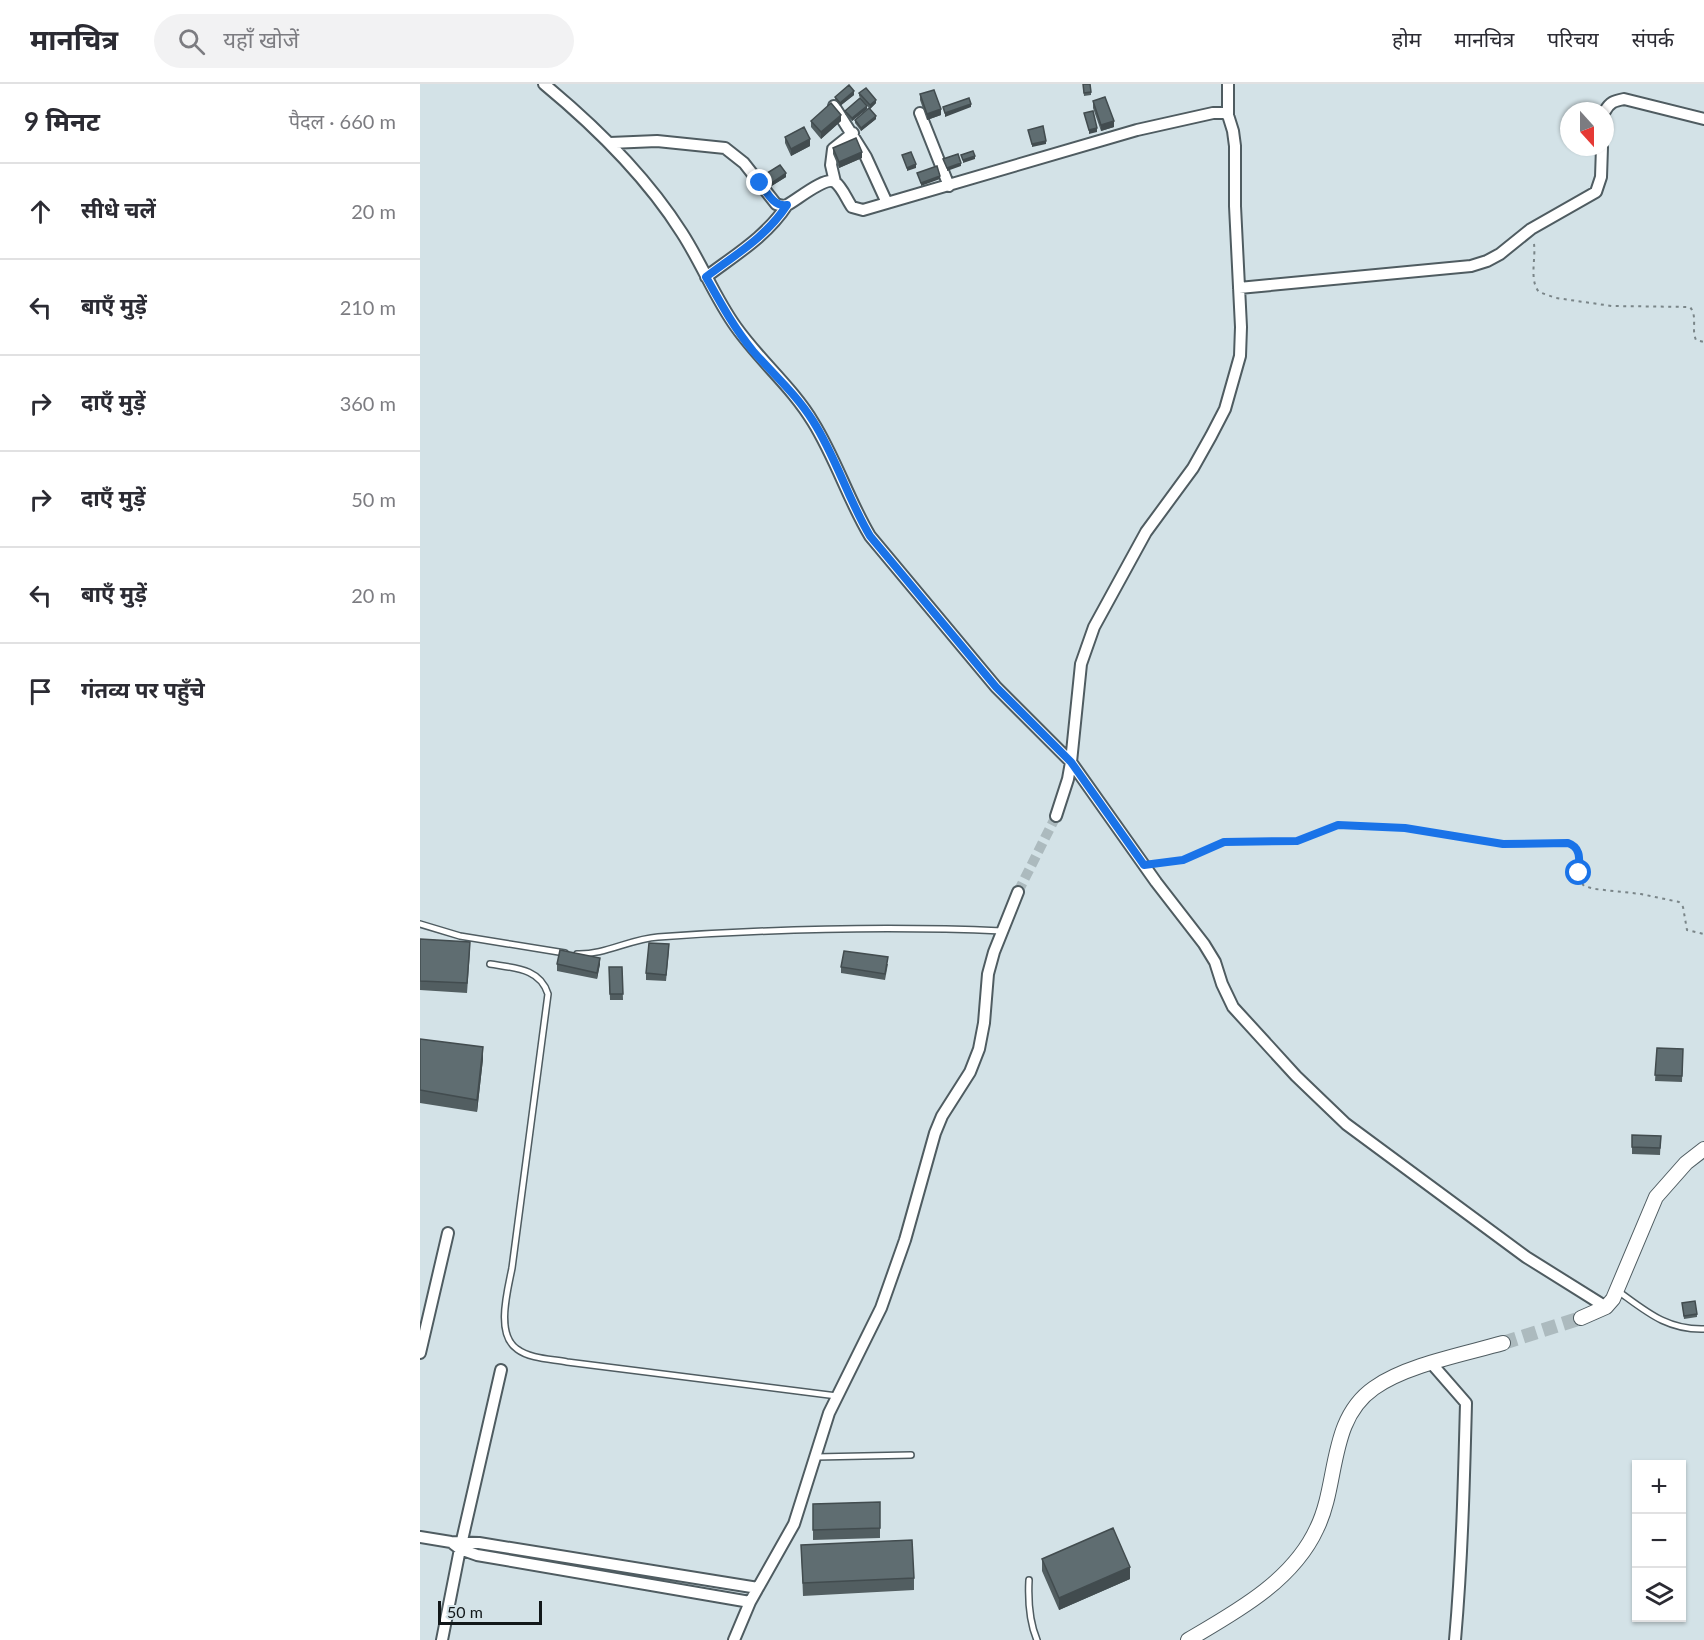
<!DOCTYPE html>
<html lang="hi">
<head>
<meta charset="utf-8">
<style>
  :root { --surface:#fff; --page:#f2f2f3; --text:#2b2b33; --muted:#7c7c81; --line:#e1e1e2 }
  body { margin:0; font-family:Lato,"Noto Sans Devanagari",sans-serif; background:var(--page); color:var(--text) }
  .controls { position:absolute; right:18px; bottom:18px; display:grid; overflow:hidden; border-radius:0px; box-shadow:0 2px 4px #0004 }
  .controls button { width:54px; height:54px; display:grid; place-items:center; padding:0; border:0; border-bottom:2px solid var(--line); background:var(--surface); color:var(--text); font:30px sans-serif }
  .compass { position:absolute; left:1140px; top:18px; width:54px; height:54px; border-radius:50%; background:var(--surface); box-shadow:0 2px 4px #0004; rotate:159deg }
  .scale { position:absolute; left:18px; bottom:15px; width:104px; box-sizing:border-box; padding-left:6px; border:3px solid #12181a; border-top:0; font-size:16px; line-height:21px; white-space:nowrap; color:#12181a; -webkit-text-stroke:4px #d3e2e7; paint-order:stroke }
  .stop { position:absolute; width:18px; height:18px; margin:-14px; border:4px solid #1a73e8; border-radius:50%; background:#fff }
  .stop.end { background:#1a73e8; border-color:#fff; box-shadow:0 2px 6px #0008 }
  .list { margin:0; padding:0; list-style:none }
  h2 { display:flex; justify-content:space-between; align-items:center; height:78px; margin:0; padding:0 24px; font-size:26px }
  h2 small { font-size:20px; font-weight:400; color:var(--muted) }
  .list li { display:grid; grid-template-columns:39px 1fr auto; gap:18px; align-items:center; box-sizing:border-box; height:96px; padding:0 24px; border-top:2px solid var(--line) }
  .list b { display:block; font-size:22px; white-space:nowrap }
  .list em { font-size:20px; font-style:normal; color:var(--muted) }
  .icon { flex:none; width:33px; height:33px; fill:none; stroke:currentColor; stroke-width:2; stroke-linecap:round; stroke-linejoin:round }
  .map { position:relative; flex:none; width:1284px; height:1556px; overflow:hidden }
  header { display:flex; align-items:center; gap:36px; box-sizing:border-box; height:84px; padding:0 30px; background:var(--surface); border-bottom:2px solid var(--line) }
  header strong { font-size:28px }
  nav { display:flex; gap:33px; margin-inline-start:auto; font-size:21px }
  .search { width:420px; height:54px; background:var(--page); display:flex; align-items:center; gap:15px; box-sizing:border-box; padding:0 21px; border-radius:33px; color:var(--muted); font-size:22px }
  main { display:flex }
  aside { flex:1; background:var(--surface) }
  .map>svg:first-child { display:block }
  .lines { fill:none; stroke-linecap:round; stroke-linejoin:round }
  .minor-tunnel { stroke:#acbabe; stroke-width:10; stroke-dasharray:10 5; stroke-linecap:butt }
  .tertiary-tunnel { stroke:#acbabe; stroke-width:14; stroke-dasharray:14 7; stroke-linecap:butt }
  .service-casing { stroke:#4f5c61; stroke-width:8 }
  .minor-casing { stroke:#4f5c61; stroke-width:14 }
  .tertiary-casing { stroke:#4f5c61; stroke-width:16 }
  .path { stroke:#7a8588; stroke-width:2; stroke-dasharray:3 4.5; stroke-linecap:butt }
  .service { stroke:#fff; stroke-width:5 }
  .minor { stroke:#fff; stroke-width:10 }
  .tertiary { stroke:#fff; stroke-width:14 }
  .wall { fill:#525e61 }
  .shaded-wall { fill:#424c4f }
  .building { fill:#5f6d71; stroke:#424c4f; stroke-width:1.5 }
  .route { stroke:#1a73e8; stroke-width:8 }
</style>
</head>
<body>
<header>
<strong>मानचित्र</strong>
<div class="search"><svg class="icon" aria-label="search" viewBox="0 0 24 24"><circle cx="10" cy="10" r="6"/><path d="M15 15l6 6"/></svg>यहाँ खोजें</div>
<nav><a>होम</a><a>मानचित्र</a><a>परिचय</a><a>संपर्क</a></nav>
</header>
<main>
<aside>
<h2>9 मिनट<small>पैदल · 660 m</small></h2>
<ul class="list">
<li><svg class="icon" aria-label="ahead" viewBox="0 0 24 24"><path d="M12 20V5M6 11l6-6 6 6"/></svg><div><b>सीधे चलें</b></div><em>20 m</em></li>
<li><svg class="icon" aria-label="left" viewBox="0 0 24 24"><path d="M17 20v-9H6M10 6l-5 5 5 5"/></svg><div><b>बाएँ मुड़ें</b></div><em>210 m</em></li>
<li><svg class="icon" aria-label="right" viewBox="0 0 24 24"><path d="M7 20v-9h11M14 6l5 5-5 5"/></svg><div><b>दाएँ मुड़ें</b></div><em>360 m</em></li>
<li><svg class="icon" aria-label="right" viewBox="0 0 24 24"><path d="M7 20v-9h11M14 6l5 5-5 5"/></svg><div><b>दाएँ मुड़ें</b></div><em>50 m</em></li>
<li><svg class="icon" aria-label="left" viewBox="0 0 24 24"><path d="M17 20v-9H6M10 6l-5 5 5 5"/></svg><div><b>बाएँ मुड़ें</b></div><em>20 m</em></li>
<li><svg class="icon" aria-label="arrive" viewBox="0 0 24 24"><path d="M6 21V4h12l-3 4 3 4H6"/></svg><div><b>गंतव्य पर पहुँचे</b></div></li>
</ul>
</aside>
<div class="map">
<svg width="1284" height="1556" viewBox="0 0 1284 1556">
  <rect width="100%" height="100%" fill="#d3e2e7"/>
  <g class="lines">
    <path class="minor-tunnel" d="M598,808L636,732"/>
    <path class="tertiary-tunnel" d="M1083,1259L1161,1234"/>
    <defs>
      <path id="service" d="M0,840L40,852L145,869
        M157,870C185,871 210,855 238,853C352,845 468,842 582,847
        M70,880C94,884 120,884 128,910L92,1184C88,1205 75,1250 97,1265C110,1275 132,1275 147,1278L417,1312
        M1198,1207C1227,1228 1247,1246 1284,1245
        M396,1373L491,1371
        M609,1496C608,1516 609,1537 617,1556"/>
      <path id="minor" d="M124,0C176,43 226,92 262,149C282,180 295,214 316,243C340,277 372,303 393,338C416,375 428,415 450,452L576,603L651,678L736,798L784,860L795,878L802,900L813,923L876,992L926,1040L1106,1173L1186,1223
        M414,22L446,73L467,119
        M1185,27C1190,18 1194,17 1204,15L1284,35
        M500,29L529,102
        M808,31V0
        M190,59L237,57L305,64L324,79L356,120L362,122L367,121C377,116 405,92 415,98C422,103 427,116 432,123L443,126L717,46L793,29H804L808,31L813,47L815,62V122L821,243L820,272L805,325L791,352L773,384L726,448L674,543L661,580L651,678L648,695L636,732
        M415,98L411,81L413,65L433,49
        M286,193C315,171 347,152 367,121
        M819,204L1051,182L1067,177L1080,170L1111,145L1176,108L1181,93L1182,63
        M0,1269L28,1149
        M1012,1280L1046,1319C1044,1398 1042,1477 1035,1556
        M0,1453L31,1458L59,1459L338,1504
        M31,1458L40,1465L57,1471L330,1518
        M22,1556L40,1465L81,1286
        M314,1556L330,1518L374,1440L409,1329L461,1224L485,1156L515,1049L522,1032L550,988L559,965L564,939L568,890L574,868L598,808"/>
      <path id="tertiary" d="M1161,1234L1186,1223L1193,1215L1236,1113L1266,1079L1284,1065
        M768,1556C816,1528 873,1497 897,1444C919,1399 908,1336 954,1304C986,1281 1045,1270 1083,1259"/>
    </defs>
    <use href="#service" class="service-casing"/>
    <use href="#minor" class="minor-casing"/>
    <use href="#tertiary" class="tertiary-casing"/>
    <path class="path" d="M1114,160C1116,175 1109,196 1119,208L1136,214L1192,222L1270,223C1278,233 1271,245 1276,256L1284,258
      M737,779L763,775L805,758L877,757L907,743L918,741L985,744L1083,760L1148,759C1168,766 1153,788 1164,802L1175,805L1221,810L1259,818L1263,823L1267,846L1284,850"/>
    <use href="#service" class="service"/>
    <use href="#minor" class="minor"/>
    <use href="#tertiary" class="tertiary"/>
  </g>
  <path class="wall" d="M663,0L671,8V11L664,12Z
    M439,9L456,19L450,25L439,12Z
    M500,10L521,31L507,36L500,16Z
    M434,11L420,22L415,16V13Z
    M673,17L694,43L681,47L673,24Z
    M447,25L432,37L425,30V27Z
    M456,35L441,47L435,39V36Z
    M391,37H421L401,55L391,43Z
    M365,53L390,62L371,72L365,59Z
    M413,64L442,74L419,84L413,70Z
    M344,91L366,93L350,103L344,94Z
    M0,855L50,867L47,909L0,906Z
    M249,866L246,897L226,896V889Z
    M137,880H180L177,895L137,887Z
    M468,880L465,896L421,889V883Z
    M189,883H202L203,916H190Z
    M0,955L63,975L57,1028L0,1019Z
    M1237,964L1263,965L1262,998L1235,997Z
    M1212,1051L1241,1052L1240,1071L1212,1070Z
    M1262,1219L1277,1230V1233L1264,1235Z
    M460,1418V1454L393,1456V1420Z
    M381,1461L494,1494V1506L383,1512Z
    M622,1475L710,1495L639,1526L622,1487Z"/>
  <path class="shaded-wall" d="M434,7V11L420,22V19Z
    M456,16V19L450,25V21Z
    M551,20V23L525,33V29Z
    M447,22V25L432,37V34Z
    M521,25V31L507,36V30Z
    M421,31V37L401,55V48Z
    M456,32V35L441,47V44Z
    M694,37V43L681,47V41Z
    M677,44V48L669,50V46Z
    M390,55V62L371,72V65Z
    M626,57V60L612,63V60Z
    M442,68V74L419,84V78Z
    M555,72V75L543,79V76Z
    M541,79V82L527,87V84Z
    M496,80V84L487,87V84Z
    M366,89V93L350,103V100Z
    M520,92V95L501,102V99Z
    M180,874V880L177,895V889Z
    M63,963V975L57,1028V1016Z
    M710,1483V1495L639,1526V1514Z"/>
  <path class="building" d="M663,0H670L671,8L664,9Z
    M429,1L434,7L420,19L415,13Z
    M446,4L456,16L450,21L439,9Z
    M514,6L521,25L507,30L500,10Z
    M685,13L694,37L681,41L673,17Z
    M440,14L447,22L432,34L425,27Z
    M549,14L551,20L525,29L523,23Z
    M411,19L421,31L401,48L391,37Z
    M449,24L456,32L441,44L435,36Z
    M673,27L677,44L669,46L664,29Z
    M623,42L626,57L612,60L608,46Z
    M384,43L390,55L371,65L365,53Z
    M436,54L442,68L419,78L413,64Z
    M553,67L555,72L543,76L541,71Z
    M491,68L496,80L487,84L482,71Z
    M538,70L541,79L527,84L523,75Z
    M360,81L366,89L350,100L344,91Z
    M517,82L520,92L501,99L497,89Z
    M0,855L50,858L47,899L0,897Z
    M229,859L249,860L246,891L226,889Z
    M140,866L180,874L177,889L137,880Z
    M424,867L468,873L465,890L421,883Z
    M189,883H202L203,910H190Z
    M0,955L63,963L57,1016L0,1006Z
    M1237,964L1263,965L1262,992L1235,991Z
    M1212,1051L1241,1052L1240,1064L1212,1063Z
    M1275,1217L1277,1230L1264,1232L1262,1219Z
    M460,1418V1444L393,1446V1420Z
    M693,1444L710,1483L639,1514L622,1475Z
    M492,1456L494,1494L383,1499L381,1461Z"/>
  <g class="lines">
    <path class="route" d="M340,99C347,109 354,123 367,121C347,152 315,171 286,193C300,218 314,244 333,267C353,290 376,310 393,337C416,373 428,415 450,452L576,603L651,678L724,781L763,776L804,758L877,757L918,741L985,744L1083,760L1148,759C1162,764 1159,776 1159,789"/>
  </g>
</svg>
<div class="controls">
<button>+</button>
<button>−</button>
<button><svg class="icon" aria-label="layers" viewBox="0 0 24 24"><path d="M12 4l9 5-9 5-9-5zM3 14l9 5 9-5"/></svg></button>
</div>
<svg class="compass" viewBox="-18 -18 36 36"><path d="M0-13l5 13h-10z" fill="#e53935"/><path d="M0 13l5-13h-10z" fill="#7c7c81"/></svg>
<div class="scale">50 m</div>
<div class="stop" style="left:1159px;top:789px"></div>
<div class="stop end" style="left:340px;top:99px"></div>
</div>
</main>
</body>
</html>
